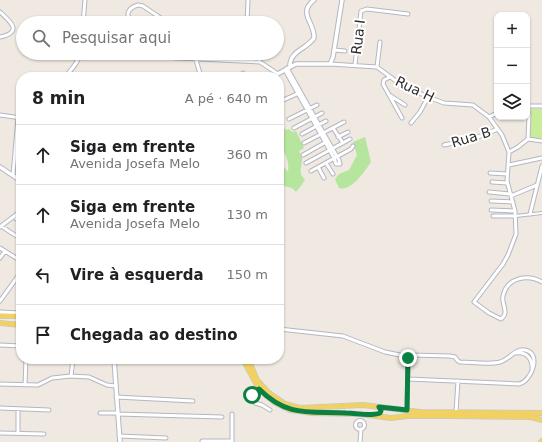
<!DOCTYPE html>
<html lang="pt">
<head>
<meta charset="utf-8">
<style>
  :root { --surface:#fff; --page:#f2f2f2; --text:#202124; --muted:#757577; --line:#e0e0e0 }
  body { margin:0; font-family:"DejaVu Sans",sans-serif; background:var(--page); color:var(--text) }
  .controls { position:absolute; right:12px; top:12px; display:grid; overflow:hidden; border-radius:8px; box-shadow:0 1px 3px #0004 }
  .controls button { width:36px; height:36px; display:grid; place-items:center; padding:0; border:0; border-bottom:1px solid var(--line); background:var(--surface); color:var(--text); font:20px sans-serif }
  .stop { position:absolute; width:12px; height:12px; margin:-9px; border:3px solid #0b8043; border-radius:50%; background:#fff }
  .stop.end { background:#0b8043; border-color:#fff; box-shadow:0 1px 4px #0008 }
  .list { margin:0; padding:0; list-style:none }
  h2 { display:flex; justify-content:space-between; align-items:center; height:52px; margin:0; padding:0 16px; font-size:17px }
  h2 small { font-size:13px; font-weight:400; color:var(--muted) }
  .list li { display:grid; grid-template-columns:26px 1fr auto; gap:12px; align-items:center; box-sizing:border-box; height:60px; padding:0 16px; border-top:1px solid var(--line) }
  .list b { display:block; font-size:15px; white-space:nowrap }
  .list p { margin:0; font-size:13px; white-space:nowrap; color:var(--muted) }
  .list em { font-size:13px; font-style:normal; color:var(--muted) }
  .icon { flex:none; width:22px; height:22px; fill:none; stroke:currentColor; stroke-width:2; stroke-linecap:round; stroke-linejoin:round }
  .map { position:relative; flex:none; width:542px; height:442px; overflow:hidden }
  .search { position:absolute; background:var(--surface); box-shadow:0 1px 3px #0004; left:16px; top:16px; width:268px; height:44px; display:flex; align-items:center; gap:10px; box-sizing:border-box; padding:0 14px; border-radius:22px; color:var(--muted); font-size:15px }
  .panel { position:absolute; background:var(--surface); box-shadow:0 1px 3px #0004; left:16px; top:72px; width:268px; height:292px; border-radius:16px }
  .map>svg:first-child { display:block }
  .green { fill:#b6e59e }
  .pitch { fill:#c9ec9a }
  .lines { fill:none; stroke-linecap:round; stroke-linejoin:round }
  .pedestrian-casing { stroke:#b4b7c1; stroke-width:4 }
  .minor-casing { stroke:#b4b7c1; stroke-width:5 }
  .tertiary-casing { stroke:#b4b7c1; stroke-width:5.5 }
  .primary-casing { stroke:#c9c9c9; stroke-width:6 }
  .pedestrian { stroke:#fff; stroke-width:2 }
  .minor { stroke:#fff; stroke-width:3 }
  .tertiary { stroke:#fff; stroke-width:3.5 }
  .primary { stroke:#f2d163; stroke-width:4.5 }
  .route { stroke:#0b8043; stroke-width:5 }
  .labels { text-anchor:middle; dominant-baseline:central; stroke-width:4; stroke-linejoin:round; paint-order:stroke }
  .street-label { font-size:14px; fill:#2e2e2e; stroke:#fff }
</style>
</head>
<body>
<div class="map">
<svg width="542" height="442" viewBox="0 0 542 442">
  <rect width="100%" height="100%" fill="#efe9e1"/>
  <path class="green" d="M279,126H282L286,130L289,129L292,132L296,131L304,148L299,151C300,153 301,155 302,157C303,164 297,174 305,179C304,183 298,189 296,192L292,188L284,186L279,201V171L285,168L288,172C290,160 284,153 280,142C278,138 279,131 279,126Z
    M365,137L371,162C365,171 351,192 339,188L335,179L339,174L349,170L357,155L353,142Z"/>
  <path class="pitch" d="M531,109H542V138H530Z"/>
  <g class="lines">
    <defs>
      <path id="pedestrian" d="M516,216L542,213"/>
      <path id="minor" d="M0,12C11,22 23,32 0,37
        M83,23L85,0
        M133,23C124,15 128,8 138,5L143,6L168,23
        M247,23L248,0
        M334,50L345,51
        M172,53L175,58H178L260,62L278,74
        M194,53L201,77
        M257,53L260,62
        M330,64L377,67L400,84L428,97L444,103L473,105L489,117L502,135L509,152L507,181L515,211L516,234L508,255L503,264L474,302L489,313L501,319C510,312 501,305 503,296C507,277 528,274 542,282
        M355,65L361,11L367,9L408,14
        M377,67L380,42
        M285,70L334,158L336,164H340L339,160L328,141L287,68
        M243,73L245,77
        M65,77C71,70 79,62 80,53
        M390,77L384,80L383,84L402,118
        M391,96L405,105
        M279,102L299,93
        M527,106H542
        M527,107L529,115L528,139
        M0,115L21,118
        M489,117L497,113
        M289,119L317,105
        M411,123L420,112L428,97
        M294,128L322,113
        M333,128L343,143
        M302,134L326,121
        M338,137L348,132
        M528,139L542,141
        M304,143L344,122
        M444,145L473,139L498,129
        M509,152L518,147L528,139
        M303,155L326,142
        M306,163L350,139
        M326,163L333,174
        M509,165L542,158
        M318,167L324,178
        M311,171L351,149L353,146
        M490,173L507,174
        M13,175L18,118
        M492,182L507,183
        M489,192L511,194
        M511,196L537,185
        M491,201L513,202
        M491,210L515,211
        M530,214L542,166
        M493,216H516
        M16,219L21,216
        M1,226L18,237L21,232
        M0,227L21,211
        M0,248L21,261
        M0,258L5,251
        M19,295L21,296
        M0,301L21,272
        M0,312L21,313
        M279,325L281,326V330
        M279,329L343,336L385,352L405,356L407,358L408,361L407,410
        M0,345L21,346
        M516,353C527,351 533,360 532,370
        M407,358L411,355L450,356L455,357L458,361L460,362C471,362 490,365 500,362C509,360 515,348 525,350C542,353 532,381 519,384L408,379
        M71,376L73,359
        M0,384L38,385L52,378L71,376L89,377L107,385L116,386
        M25,385L26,359
        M259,389L253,392L252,395L255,403L262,405L270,410
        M116,397L193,401
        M0,408L49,410
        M18,409V433
        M456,412L458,381
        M100,413H117
        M117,414L222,417
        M355.5 425a4.5 4.5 0 1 1 9 0a4.5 4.5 0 1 1-9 0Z
        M0,433L44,434
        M119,436L166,438
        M202,441H232
        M232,442V414
        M360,442L361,429"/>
      <path id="tertiary" d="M290,67C289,51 307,49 314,38C315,22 297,14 314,0
        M272,77L296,64H330L333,57L342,0
        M0,167L21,181
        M114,359L120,442"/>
      <path id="primary" d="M0,316H21
        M0,323L21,325
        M243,359L259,389L274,402L290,410L312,413L360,414L391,418L407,416H449L531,417L542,420
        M248,359L257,380L269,393L285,404L300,408L363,405L420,412L542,413
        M541,442L542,441"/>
    </defs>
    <use href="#pedestrian" class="pedestrian-casing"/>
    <use href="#minor" class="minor-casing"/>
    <use href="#tertiary" class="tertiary-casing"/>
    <use href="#primary" class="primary-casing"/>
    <use href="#pedestrian" class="pedestrian"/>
    <use href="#minor" class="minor"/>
    <use href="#tertiary" class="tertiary"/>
    <use href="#primary" class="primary"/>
  </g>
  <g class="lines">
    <path class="route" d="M252,395L253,392L259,389C288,418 310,411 346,413C357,413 370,417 380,413L381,411L379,407L407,410L408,358"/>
  </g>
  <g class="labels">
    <g class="street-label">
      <text transform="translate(358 37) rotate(-83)">Rua I</text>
      <text transform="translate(415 89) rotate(26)">Rua H</text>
      <text transform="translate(471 137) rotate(-17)">Rua B</text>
    </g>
  </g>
</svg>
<div class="controls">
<button>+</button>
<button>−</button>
<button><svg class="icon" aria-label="layers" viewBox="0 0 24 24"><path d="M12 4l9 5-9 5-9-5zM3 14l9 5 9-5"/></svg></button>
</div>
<div class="stop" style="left:252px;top:395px"></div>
<div class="stop end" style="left:408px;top:358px"></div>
<div class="search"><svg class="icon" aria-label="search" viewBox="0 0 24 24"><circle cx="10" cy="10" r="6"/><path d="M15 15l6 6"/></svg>Pesquisar aqui</div>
<section class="panel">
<h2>8 min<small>A pé · 640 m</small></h2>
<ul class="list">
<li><svg class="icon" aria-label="ahead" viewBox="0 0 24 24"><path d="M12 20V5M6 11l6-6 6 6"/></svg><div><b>Siga em frente</b><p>Avenida Josefa Melo</p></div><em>360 m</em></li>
<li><svg class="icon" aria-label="ahead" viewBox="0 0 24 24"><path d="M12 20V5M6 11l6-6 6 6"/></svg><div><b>Siga em frente</b><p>Avenida Josefa Melo</p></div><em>130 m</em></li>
<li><svg class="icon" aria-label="left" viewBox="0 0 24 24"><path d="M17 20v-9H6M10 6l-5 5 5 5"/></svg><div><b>Vire à esquerda</b></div><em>150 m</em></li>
<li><svg class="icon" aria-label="arrive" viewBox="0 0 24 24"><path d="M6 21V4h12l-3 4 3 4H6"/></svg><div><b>Chegada ao destino</b></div></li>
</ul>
</section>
</div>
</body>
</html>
